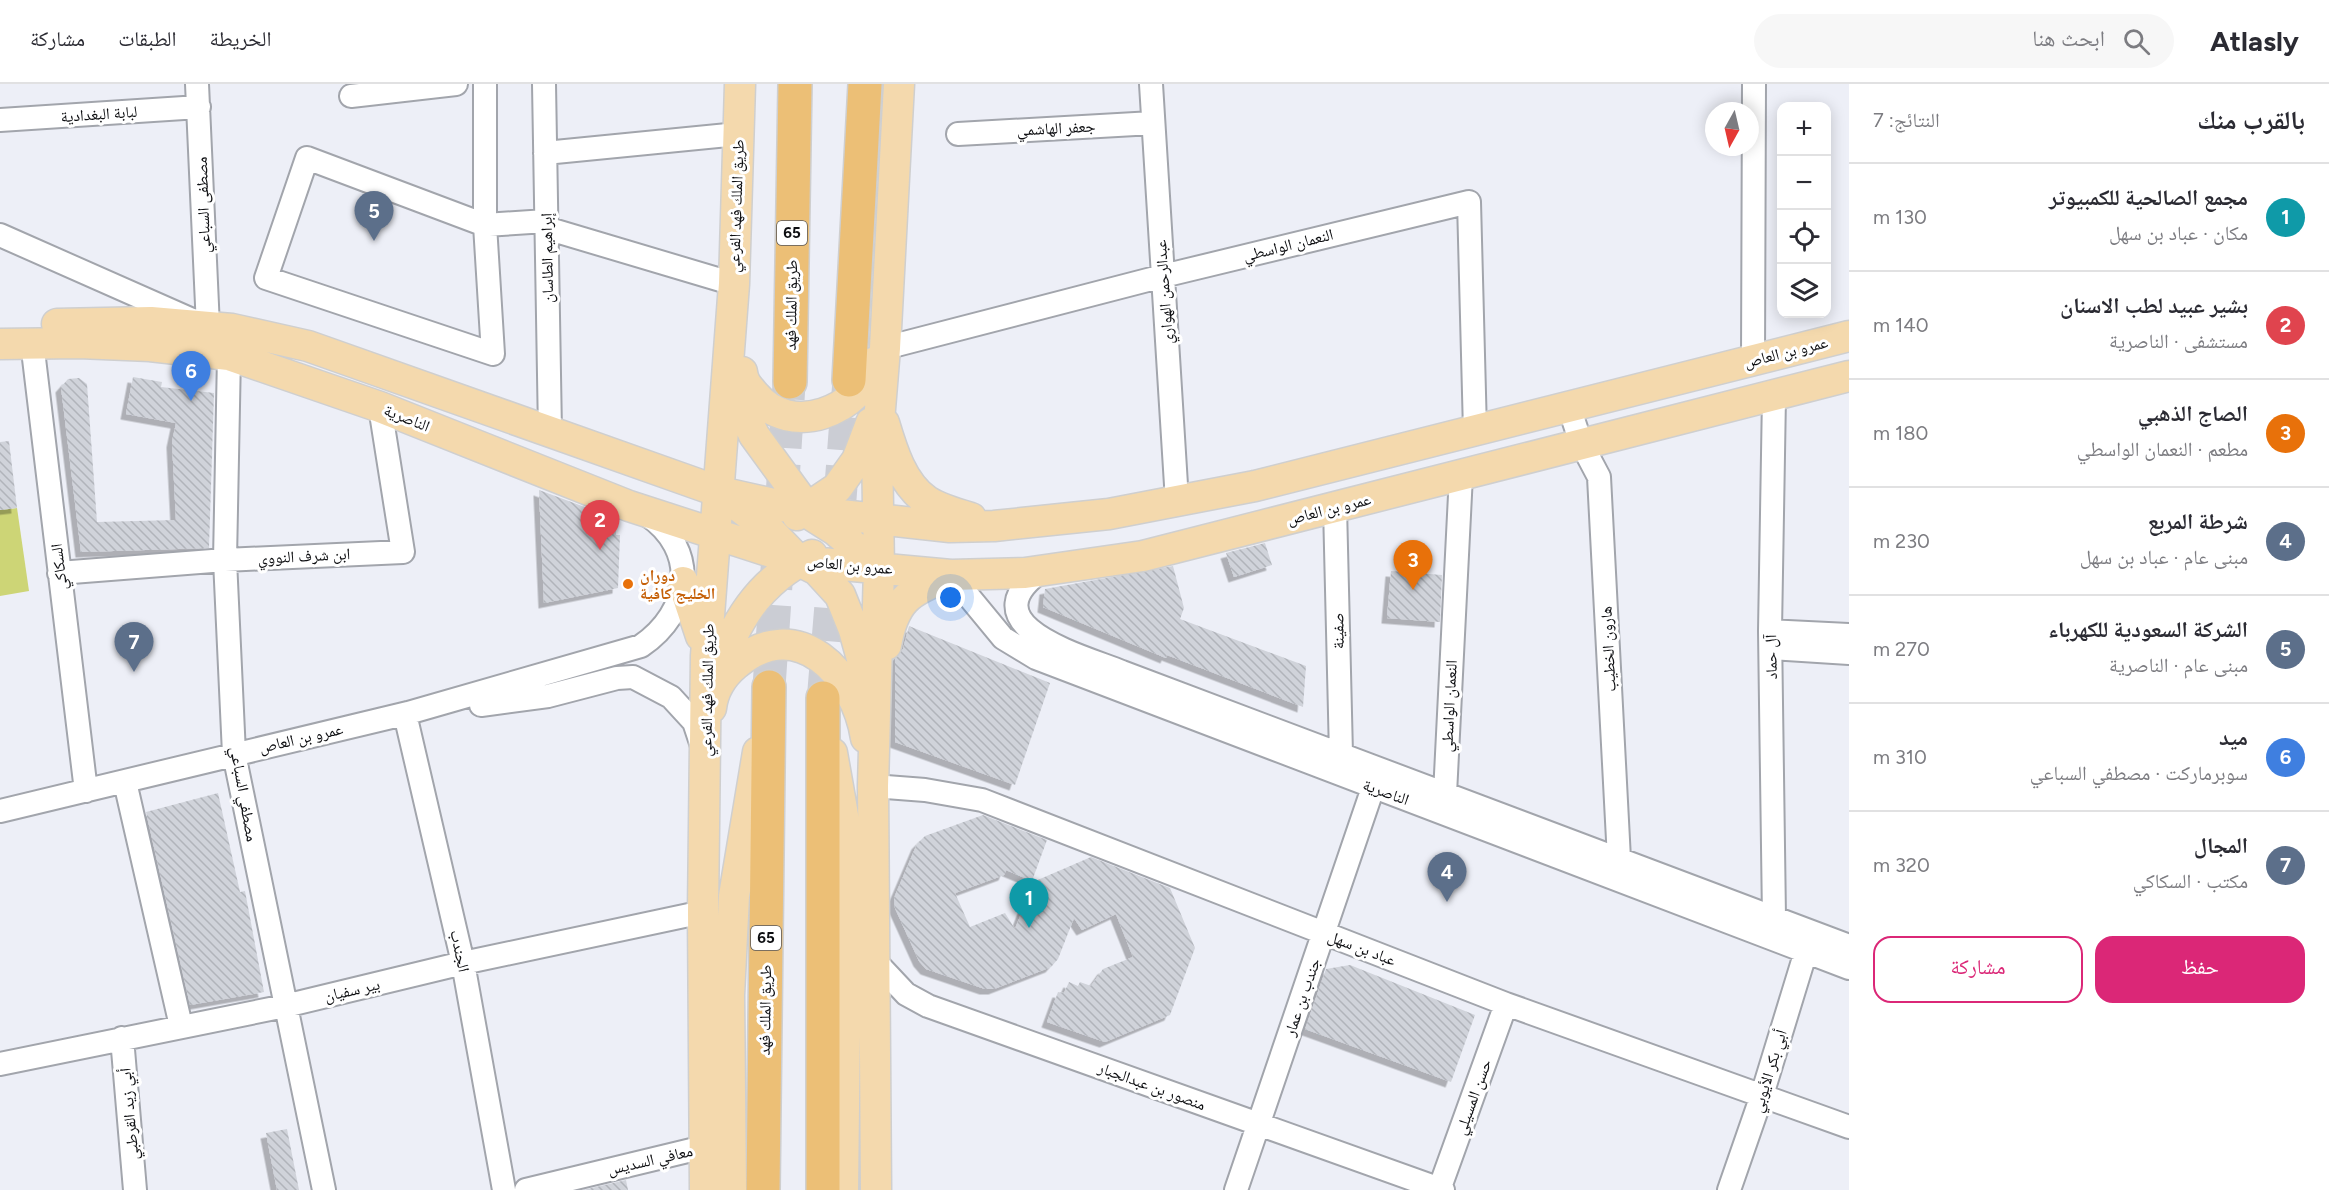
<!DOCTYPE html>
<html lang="ar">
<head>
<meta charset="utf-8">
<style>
  :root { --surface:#fff; --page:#f7f7f7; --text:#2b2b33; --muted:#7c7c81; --line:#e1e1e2; --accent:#db2777 }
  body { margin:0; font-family:Figtree,"Noto Naskh Arabic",sans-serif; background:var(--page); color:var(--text); direction:rtl }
  .controls { position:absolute; right:18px; top:18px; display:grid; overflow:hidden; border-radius:12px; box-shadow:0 3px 15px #0003 }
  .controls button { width:54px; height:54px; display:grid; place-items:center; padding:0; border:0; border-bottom:2px solid var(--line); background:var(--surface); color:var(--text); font:30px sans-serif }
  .compass { position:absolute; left:1705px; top:18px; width:54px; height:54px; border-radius:50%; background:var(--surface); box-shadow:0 3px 15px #0003; rotate:188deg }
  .you { position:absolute; left:951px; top:514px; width:21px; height:21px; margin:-15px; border:4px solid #fff; border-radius:50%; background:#1a73e8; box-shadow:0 0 0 9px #1a73e833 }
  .badge { display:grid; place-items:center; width:39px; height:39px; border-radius:50%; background:var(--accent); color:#fff; font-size:20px; font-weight:700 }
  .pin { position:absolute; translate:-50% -50px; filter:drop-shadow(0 2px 3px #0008) }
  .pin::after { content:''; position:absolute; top:32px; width:21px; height:18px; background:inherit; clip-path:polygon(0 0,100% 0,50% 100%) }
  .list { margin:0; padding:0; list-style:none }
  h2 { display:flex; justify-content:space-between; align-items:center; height:78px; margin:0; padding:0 24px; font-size:26px }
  h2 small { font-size:20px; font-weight:400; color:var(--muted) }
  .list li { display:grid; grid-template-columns:39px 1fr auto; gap:18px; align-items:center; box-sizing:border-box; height:108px; padding:0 24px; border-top:2px solid var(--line) }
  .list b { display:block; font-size:22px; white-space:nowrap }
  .list p { margin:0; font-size:20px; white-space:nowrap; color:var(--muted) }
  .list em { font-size:20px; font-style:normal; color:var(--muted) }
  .actions { display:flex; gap:12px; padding:18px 24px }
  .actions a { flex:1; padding:14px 0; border:2px solid var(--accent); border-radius:18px; text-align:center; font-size:21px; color:var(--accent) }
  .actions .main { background:var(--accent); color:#fff }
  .icon { flex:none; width:33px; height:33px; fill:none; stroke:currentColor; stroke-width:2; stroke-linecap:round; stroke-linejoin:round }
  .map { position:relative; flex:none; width:1849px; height:1106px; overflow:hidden; direction:ltr }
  header { display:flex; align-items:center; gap:36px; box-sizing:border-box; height:84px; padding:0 30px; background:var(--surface); border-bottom:2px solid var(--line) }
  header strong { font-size:28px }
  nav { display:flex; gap:33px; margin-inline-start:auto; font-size:21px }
  .search { width:420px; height:54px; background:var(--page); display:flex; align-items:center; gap:15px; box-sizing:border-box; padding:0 21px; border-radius:33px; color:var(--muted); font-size:22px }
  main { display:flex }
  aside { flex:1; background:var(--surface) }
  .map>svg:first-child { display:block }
  .grass { fill:#cdd576 }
  .building { fill:url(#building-back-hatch); filter:url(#shadow) }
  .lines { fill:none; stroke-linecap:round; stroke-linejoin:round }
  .highway-tunnel { stroke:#cbcdd4; stroke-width:33; stroke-dasharray:33 16; stroke-linecap:butt }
  .minor-casing { stroke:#a2a5ac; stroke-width:26 }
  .major-casing { stroke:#cfcfcf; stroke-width:33 }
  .highway-casing { stroke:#cfcfcf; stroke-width:36 }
  .minor { stroke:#fff; stroke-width:22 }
  .major { stroke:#f4d9ad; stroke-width:30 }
  .highway { stroke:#ecbf76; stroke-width:33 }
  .food-dot { fill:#e8710a; stroke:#fff; stroke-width:2 }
  .labels { text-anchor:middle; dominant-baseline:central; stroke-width:6; stroke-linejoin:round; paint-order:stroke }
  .shield { fill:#fff; stroke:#565658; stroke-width:1.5 }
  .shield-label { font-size:15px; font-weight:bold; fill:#0d0e11 }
  .street-label { font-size:16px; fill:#0d0e11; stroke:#fff }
  .food-label { font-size:16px; font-weight:bold; fill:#c56008; stroke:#fff; text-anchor:start }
</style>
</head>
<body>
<header>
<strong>Atlasly</strong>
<div class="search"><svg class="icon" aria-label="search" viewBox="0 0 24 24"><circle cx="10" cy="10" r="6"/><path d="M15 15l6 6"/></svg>ابحث هنا</div>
<nav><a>الخريطة</a><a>الطبقات</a><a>مشاركة</a></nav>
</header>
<main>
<aside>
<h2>بالقرب منك<small>النتائج: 7</small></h2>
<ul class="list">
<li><span class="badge" style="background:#0f9aa8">1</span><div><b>مجمع الصالحية للكمبيوتر</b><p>مكان · عباد بن سهل</p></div><em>130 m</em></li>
<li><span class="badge" style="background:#e0444e">2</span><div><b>بشير عبيد لطب الاسنان</b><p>مستشفى · الناصرية</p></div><em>140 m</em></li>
<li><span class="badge" style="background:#e8710a">3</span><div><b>الصاج الذهبي</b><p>مطعم · النعمان الواسطي</p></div><em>180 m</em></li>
<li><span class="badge" style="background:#5c6f8a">4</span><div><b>شرطة المربع</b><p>مبنى عام · عباد بن سهل</p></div><em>230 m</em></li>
<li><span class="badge" style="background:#5c6f8a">5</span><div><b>الشركة السعودية للكهرباء</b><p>مبنى عام · الناصرية</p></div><em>270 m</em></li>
<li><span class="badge" style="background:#3f7fe0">6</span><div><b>ميد</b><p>سوبرماركت · مصطفي السباعي</p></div><em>310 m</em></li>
<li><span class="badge" style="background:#5c6f8a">7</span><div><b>المجال</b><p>مكتب · السكاكي</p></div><em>320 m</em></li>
</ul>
<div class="actions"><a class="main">حفظ</a><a>مشاركة</a></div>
</aside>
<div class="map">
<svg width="1849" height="1106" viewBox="0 0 1849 1106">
  <defs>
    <pattern id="building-back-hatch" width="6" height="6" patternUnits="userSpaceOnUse" patternTransform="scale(1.5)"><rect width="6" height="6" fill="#d0d3da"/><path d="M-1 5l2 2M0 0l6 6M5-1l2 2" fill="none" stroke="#b1b4ba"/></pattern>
    <filter id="shadow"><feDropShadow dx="-5.5" dy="5.5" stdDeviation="0" flood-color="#0004"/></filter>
  </defs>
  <rect width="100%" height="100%" fill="#edeff7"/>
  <path class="grass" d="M17,424L29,507L0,512V426Z"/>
  <path class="building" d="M133,293L162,298L161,303L214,309L209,464L81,468L61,303L68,295L79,294L87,300L97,438L176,436L172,358L176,339L126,330Z
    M9,357L17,424L0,426V358Z
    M539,406L590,425L607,435L606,440L616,443V451H620L618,504L544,519Z
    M1265,459L1272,481L1234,493L1226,469Z
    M1173,482L1184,524L1180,535L1306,582L1303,623L1167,571L1166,574L1043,523L1045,505Z
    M1391,487L1442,491L1440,538L1387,534Z
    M909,542L1050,599L1015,701L895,658V575L903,565Z
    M218,709L240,808L245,807L264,908L190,921L146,728Z
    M983,731L1047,756L1032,797L1006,786L1004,791L955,809L970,843L1005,829L1015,845L1033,798L1091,773L1170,804L1195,864L1170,931L1105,958L1047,938L1058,908L1064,909L1069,898L1078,902L1080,898L1091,902L1103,885L1133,873L1116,830L1082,846L1074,834L1058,875L1051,883L994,905H985L926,885L919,877L895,824L894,814L917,760L925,752Z
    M1350,881L1475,931L1451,998L1305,945L1326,885Z
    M287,1045L299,1106H277L266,1049Z
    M626,1096L628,1106H583Z"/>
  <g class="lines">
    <path class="highway-tunnel" d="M782,413L789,300
      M840,415L849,296
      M769,603L778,471
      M824,606L834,484"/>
    <defs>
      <path id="minor" d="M485,0V141L546,137
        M544,0L550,348
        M1151,0L1177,417
        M351,12L456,0
        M0,36L199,23
        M958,50L1153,39
        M545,69L738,50
        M307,74L485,141L493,270L266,194Z
        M546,144L734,200
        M0,151L208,243L197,0
        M32,258L86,707
        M885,264L1163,192L1469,118L1475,347
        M229,271L225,476L234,670L324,1106
        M1753,276L1754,0
        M1774,312L1770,547L1774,834
        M1569,323L1581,359L1599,393L1619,775
        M1335,423L1341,670
        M1041,487C966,542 1083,572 1122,588L1849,862
        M59,489L225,476L403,468L380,323
        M951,491L1003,554L1036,574L1849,884
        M1770,547L1849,551
        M1771,564L1849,569
        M481,621L548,612L617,594L633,593L671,613L694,638L702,662
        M405,630L463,879L504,1106
        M125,698L181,942
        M873,702L925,706L982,716L1506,920L1849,1043
        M1445,710L1461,391
        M0,727L408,629L641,562C691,528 700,466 646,430
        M875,877L906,910L928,922L1443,1106
        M122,954L135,1106
        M0,980L285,922L463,879L703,828
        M526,1106L704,1063
        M1236,1106L1378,689
        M1439,1106L1506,920
        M1729,1106L1762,1011L1806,867"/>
      <path id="major" d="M57,240L151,238L232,245L308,262L720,408L805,427L950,443L994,442L1109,430L1255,402L1849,252
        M0,260L79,259L150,262L229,271L380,323L629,422L799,477L951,491L1025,489L1143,472L1849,292
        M742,288C743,298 748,303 755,311C791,355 861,327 875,278
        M734,294L735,309L754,351L799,413L805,427L835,446L879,484
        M884,339C892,366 902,400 927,417C939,425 957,430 971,434
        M728,414L767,444L799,477L817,486L840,511L854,546L866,589
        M797,431L837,404L857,376L871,339
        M683,498L701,552
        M886,561C894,517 908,507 949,492
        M713,593C736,539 756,498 812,471
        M711,624C713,607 722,592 735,581C797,527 856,590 866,654
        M832,669L843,731L847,775L843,1106
        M705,1106L703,828L706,572L734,200L740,0
        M731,1106L729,911L734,812L758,668
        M876,1106L873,702L879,484L877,362L885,264L899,0"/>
      <path id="highway" d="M849,296L865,0
        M790,298L795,0
        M763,1106L769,603
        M823,1106V614"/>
    </defs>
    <use href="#minor" class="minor-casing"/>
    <use href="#major" class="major-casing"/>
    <use href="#highway" class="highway-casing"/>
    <use href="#minor" class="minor"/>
    <use href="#major" class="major"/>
    <use href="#highway" class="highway"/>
  </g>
  <circle class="food-dot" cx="628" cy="500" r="6"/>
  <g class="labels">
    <g class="shield">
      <rect x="777" y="137" width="30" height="24" rx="4.5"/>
      <rect x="751" y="842" width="30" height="24" rx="4.5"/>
    </g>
    <g class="shield-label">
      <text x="792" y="149">65</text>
      <text x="766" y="854">65</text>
    </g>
    <g class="street-label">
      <text transform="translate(99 30) rotate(-4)">لبابة البغدادية</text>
      <text transform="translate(1056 44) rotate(-3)">جعفر الهاشمي</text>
      <text transform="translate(203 121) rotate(-92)">مصطفى السباعي</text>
      <text transform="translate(736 122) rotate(-88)">طريق الملك فهد الفرعي</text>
      <text transform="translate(1288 161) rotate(-14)">النعمان الواسطي</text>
      <text transform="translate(547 174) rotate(-91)">إبراهيم الطاسان</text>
      <text transform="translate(1164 208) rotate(-94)">عبدالرحمن الهواري</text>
      <text transform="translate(791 221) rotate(-89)">طريق الملك فهد</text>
      <text transform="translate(1786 268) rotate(-14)">عمرو بن العاص</text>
      <text transform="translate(407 334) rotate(22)">الناصرية</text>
      <text transform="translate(1329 425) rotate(-14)">عمرو بن العاص</text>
      <text transform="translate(304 472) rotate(-3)">ابن شرف النووي</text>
      <text transform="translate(850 481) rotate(5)">عمرو بن العاص</text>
      <text transform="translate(59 483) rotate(-97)">السكاكي</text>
      <text transform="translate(1338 547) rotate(-91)">صفينة</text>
      <text transform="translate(1608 565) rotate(-93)">هارون الخطيب</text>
      <text transform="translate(1771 573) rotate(-91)">آل حماد</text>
      <text transform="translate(707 606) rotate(-89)">طريق الملك فهد الفرعي</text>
      <text transform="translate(1449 622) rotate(-87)">النعمان الواسطي</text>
      <text transform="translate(301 654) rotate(-13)">عمرو بن العاص</text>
      <text transform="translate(1386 708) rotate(20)">الناصرية</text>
      <text transform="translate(244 710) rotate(80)">مصطفي السباعي</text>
      <text transform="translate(1362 864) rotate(21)">عباد بن سهل</text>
      <text transform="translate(460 867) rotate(78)">الجندب</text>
      <text transform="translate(352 906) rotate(-13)">بير سفيان</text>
      <text transform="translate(1302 913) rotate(-71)">جندب بن عمار</text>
      <text transform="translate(765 926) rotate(-89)">طريق الملك فهد</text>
      <text transform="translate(1769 987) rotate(-73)">أبي بكر الأيوبي</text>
      <text transform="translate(1152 1002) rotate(20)">منصور بن عبدالجبار</text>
      <text transform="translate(1473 1013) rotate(-70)">حسن المسيلي</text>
      <text transform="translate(129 1030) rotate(-95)">أبي زيد القرطبي</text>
      <text transform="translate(650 1076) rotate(-13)">معافي السديس</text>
    </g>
    <g class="food-label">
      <text x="640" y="491">دوران<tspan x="640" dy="18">الخليج كافية</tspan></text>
    </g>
  </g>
</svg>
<div class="controls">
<button>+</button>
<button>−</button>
<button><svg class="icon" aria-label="locate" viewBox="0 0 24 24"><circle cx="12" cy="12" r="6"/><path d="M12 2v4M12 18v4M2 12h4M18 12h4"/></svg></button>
<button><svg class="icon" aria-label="layers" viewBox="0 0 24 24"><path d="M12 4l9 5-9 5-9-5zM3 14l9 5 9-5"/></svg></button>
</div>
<svg class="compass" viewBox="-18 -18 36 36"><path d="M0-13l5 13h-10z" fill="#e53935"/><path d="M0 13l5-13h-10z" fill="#7c7c81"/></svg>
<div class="you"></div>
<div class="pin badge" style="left:1029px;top:844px;background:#0f9aa8">1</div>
<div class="pin badge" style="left:600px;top:466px;background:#e0444e">2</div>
<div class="pin badge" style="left:1413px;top:506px;background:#e8710a">3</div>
<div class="pin badge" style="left:1447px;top:818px;background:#5c6f8a">4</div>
<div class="pin badge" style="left:374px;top:157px;background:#5c6f8a">5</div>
<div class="pin badge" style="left:191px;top:317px;background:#3f7fe0">6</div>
<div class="pin badge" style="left:134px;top:588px;background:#5c6f8a">7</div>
</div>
</main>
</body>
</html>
